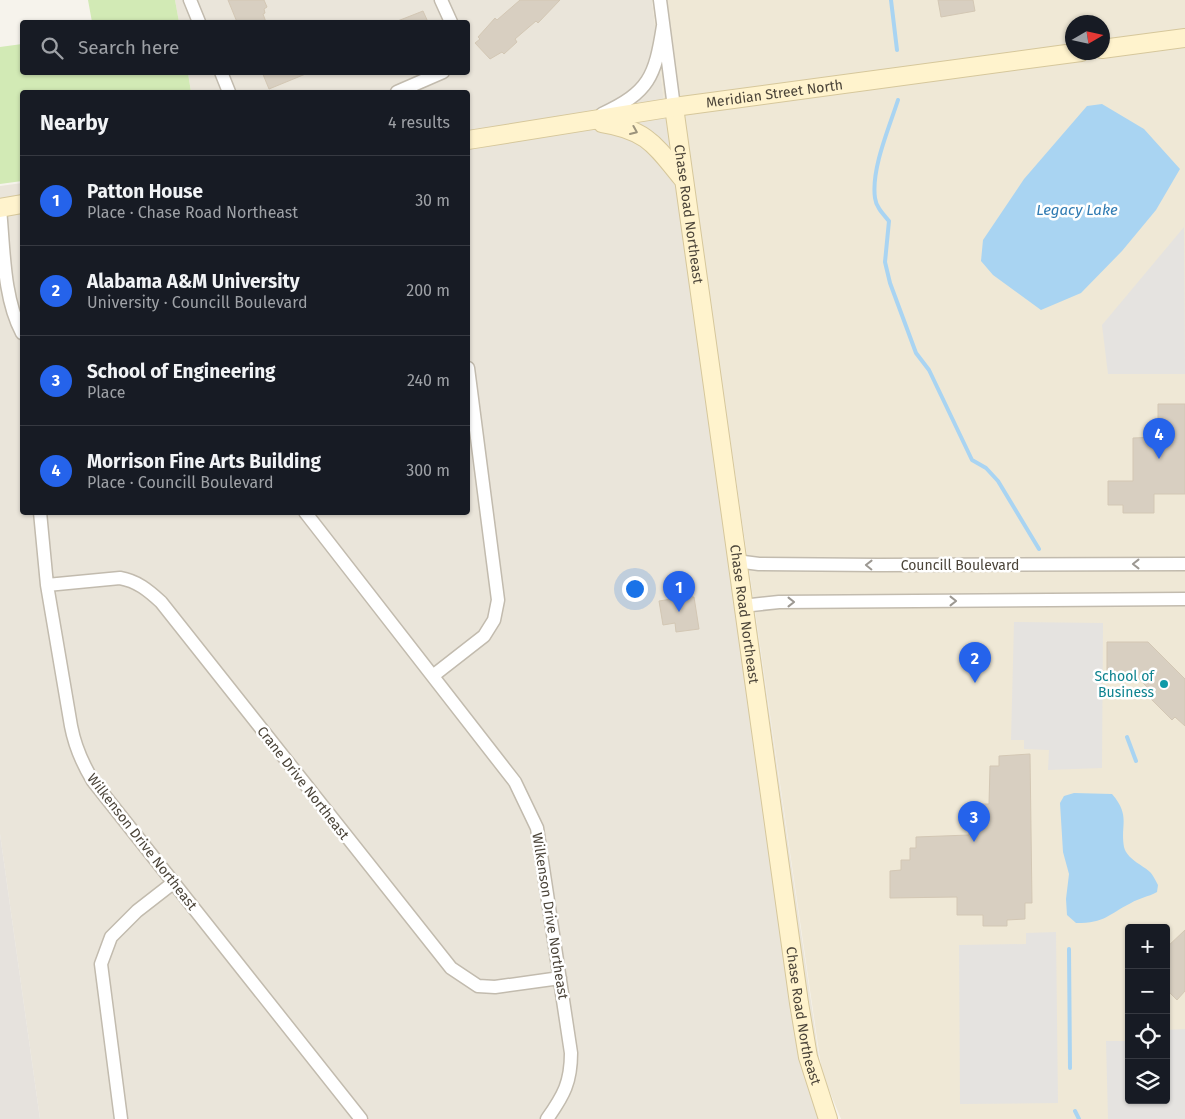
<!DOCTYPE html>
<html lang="en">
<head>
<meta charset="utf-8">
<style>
  :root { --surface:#171b24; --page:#242831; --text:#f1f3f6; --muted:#9ea1a6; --line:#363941; --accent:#2563eb }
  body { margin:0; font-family:"Fira Sans",sans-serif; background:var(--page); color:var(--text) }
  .controls { position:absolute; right:15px; bottom:15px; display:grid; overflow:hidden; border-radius:5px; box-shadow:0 1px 4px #0004 }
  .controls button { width:45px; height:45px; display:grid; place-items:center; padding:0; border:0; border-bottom:1px solid var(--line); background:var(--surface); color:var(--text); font:25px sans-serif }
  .compass { position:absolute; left:1065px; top:15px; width:45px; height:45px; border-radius:50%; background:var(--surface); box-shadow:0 1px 4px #0004; rotate:81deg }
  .you { position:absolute; left:634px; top:588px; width:18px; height:18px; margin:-12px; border:4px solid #fff; border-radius:50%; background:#1a73e8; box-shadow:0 0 0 8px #1a73e833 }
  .badge { display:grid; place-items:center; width:32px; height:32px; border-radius:50%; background:var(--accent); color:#fff; font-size:16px; font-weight:700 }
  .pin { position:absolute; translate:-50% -41px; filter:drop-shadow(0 1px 2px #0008) }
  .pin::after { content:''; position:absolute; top:26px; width:18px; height:15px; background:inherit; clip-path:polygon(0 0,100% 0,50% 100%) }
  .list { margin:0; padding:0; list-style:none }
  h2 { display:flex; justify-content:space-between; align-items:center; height:65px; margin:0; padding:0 20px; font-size:21px }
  h2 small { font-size:16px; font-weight:400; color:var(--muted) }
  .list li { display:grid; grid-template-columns:32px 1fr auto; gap:15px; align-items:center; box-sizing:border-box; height:90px; padding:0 20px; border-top:1px solid var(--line) }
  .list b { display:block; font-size:19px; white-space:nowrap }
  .list p { margin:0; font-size:16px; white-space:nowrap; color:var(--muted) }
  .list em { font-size:16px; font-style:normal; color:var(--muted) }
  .icon { flex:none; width:28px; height:28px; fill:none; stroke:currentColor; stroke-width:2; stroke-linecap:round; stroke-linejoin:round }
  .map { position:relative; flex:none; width:1185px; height:1119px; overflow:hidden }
  .search { position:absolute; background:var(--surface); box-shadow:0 1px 4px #0004; left:20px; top:20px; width:450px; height:55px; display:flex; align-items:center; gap:12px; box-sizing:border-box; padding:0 18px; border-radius:5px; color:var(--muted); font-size:19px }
  .panel { position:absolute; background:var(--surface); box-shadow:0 1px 4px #0004; left:20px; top:90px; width:450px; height:425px; border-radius:5px }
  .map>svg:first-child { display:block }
  .residential { fill:#eae5da }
  .industrial { fill:#e6e2dd }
  .education { fill:#efe8d6; fill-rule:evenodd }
  .green { fill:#d2eab5 }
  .parking { fill:#e5e3e0 }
  .water { fill:#a9d4f2 }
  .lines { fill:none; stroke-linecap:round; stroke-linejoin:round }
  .stream { stroke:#a9d4f2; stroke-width:4 }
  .building { fill:#d8cfc1; stroke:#d3c7b4 }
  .street-casing { stroke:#c2bbae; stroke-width:15 }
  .secondary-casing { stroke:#d6c79b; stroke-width:20 }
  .street { stroke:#fff; stroke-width:12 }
  .secondary { stroke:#fff3cd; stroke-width:18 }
  .oneway { stroke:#9c937c }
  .oneway2 { stroke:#9c9892 }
  .culture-dot { fill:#0f9aa8; stroke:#fff; stroke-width:2 }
  .labels { text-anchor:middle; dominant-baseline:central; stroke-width:5; stroke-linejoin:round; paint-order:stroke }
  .street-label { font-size:14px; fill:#4b4439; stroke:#fff }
  .culture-label { font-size:14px; fill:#0d838f; stroke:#fff; text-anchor:end }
  .water-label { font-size:15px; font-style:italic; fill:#2e7ab2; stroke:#fff }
</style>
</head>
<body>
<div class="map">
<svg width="1185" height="1119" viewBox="0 0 1185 1119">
  <rect width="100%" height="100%" fill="#f6f3ec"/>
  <path class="residential" d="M175,0H652L667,127L730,439L828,1119H40L0,834V186L22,183V512H468V92H191L188,73L468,72V22H179Z"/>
  <path class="industrial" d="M0,834L40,1119H0Z"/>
  <path class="education" d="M652,0H1185V1119H841L822,1073L730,439L667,127ZM1072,22H1102V52H1072ZM1129,928H1166V1100H1129Z"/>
  <path class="green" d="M88,0H175L179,22H92Z
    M22,44V72L188,73L191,92H22V181L0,184V47Z"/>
  <path class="parking" d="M1184,227L1185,374H1108L1102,325Z
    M1014,622L1103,623L1102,768L1048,770L1049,750L1024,749V740H1011Z
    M1056,932L1058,1103L960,1104L959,945L1026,944V933Z
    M1185,1029V1119H1108L1106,1041H1129V1100H1166V1030Z"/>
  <path class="water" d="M1102,104L1144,129L1180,169L1156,210L1122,251L1081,293L1041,310L993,275L981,261L983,240L1024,179L1087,106Z
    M1074,793L1112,794C1131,816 1120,825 1124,847C1127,859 1141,864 1150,872C1153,875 1156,881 1158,885L1157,892C1148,897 1139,898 1131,903C1107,915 1106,923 1076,923L1067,915L1066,899L1069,874L1063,852L1060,803L1064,796Z"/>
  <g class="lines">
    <path class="stream" d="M891,0L897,50
      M898,100C889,128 871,169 875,198C876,207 883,214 889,221L885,262L890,283L916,353L929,370L972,460L986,468L998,481L1039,549
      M1127,737L1136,761
      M1069,949L1070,1068
      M1075,1111L1079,1119"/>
  </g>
  <path class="building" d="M228,0H264L267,7L264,9L265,13L263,14L266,22H237Z
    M520,0H560L538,23L536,21L515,39L517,42L504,54L502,52L490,59L475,43L480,39L478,37L495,18L497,20Z
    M938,0H973L975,11L941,17Z
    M423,11L428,22H395Z
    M262,72H308V73L269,89Z
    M1158,404H1185V494H1154V513H1123V505H1108V481H1133V438L1158,437Z
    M690,590L692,597H694L699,629L676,632L675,623L663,625L659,601L678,598L677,592Z
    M1107,642H1148L1185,679V726L1175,717L1172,720L1144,692L1148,688L1135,675H1107Z
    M1030,754L1032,903H1025V919L1007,920V926H983V915H957V897L890,898V871L901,870V860H910V848H916V837L969,835V817L972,810L983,804H989L990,766H999V756Z
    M1185,930V991L1177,1000L1166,989V948Z"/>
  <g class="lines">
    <defs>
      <path id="street" d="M190,0L199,22
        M441,0L451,22
        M660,0L674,107
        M221,72L229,92
        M397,92L443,72
        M602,114C649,92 655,77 663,26
        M0,209C4,249 3,297 22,333
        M40,512L47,585L71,726C75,747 82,763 93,781L361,1119
        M305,512L515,782L537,828L571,1053C571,1082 564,1095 547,1119
        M736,561L759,564L878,565L1185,564
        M47,585L120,578C137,581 148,590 161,602L451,968L478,986L495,987L560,978
        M742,606L779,602L1185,599
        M434,675L484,636L494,620L498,600L468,368
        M121,1119L101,964L111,937L137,911L173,883"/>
      <g id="secondary">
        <path d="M1102,49L1185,38"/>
        <path id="s1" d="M674,107L799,1003L808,1057L828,1119"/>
        <path d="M602,123C647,130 655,145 682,178"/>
        <path id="s2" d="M468,140L674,107L1081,52"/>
        <path d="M0,208L22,204"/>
      </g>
    </defs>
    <use href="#street" class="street-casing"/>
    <use href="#secondary" class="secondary-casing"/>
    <use href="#street" class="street"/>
    <use href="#secondary" class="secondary"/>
  </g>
  <defs><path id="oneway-chevron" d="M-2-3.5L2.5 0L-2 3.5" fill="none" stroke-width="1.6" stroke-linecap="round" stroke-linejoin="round" transform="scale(1.25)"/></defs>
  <use class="oneway" href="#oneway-chevron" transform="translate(634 131) rotate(23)"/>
  <g class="oneway2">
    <use href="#oneway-chevron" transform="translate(1136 564) rotate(180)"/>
    <use href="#oneway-chevron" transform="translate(869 565) rotate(-179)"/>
    <use href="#oneway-chevron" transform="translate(953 601)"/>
    <use href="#oneway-chevron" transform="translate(791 602)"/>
  </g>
  <circle class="culture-dot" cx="1164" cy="684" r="5"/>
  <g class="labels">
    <g class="street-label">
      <text stroke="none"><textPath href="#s2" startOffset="310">Meridian Street North</textPath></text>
      <text stroke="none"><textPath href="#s1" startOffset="108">Chase Road Northeast</textPath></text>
      <text x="960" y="565">Councill Boulevard</text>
      <text stroke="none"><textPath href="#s1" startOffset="512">Chase Road Northeast</textPath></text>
      <text transform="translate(303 783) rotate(52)">Crane Drive Northeast</text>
      <text transform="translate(142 842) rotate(52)">Wilkenson Drive Northeast</text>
      <text transform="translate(550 916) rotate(81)">Wilkenson Drive Northeast</text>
      <text stroke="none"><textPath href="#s1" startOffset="918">Chase Road Northeast</textPath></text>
    </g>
    <g class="culture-label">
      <text x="1154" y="676">School of<tspan x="1154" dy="16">Business</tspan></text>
    </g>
    <g class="water-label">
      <text x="1077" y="210">Legacy Lake</text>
    </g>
  </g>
</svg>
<div class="controls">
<button>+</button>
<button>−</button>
<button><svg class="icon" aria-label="locate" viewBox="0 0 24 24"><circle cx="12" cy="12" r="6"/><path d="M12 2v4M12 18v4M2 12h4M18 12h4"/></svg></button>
<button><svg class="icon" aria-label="layers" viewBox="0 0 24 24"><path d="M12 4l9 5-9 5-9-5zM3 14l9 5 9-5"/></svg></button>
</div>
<svg class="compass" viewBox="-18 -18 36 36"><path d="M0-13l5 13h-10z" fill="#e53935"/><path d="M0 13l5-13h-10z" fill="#9ea1a6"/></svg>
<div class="you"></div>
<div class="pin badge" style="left:679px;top:612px">1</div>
<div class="pin badge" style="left:975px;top:683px">2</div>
<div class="pin badge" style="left:974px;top:842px">3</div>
<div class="pin badge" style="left:1159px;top:459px">4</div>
<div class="search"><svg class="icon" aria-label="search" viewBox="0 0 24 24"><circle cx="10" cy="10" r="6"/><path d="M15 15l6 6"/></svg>Search here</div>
<section class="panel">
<h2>Nearby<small>4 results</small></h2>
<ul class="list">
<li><span class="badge">1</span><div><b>Patton House</b><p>Place · Chase Road Northeast</p></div><em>30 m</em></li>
<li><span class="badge">2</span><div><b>Alabama A&amp;M University</b><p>University · Councill Boulevard</p></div><em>200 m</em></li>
<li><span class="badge">3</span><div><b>School of Engineering</b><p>Place</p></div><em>240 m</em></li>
<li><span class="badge">4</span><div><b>Morrison Fine Arts Building</b><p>Place · Councill Boulevard</p></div><em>300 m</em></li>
</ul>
</section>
</div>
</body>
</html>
